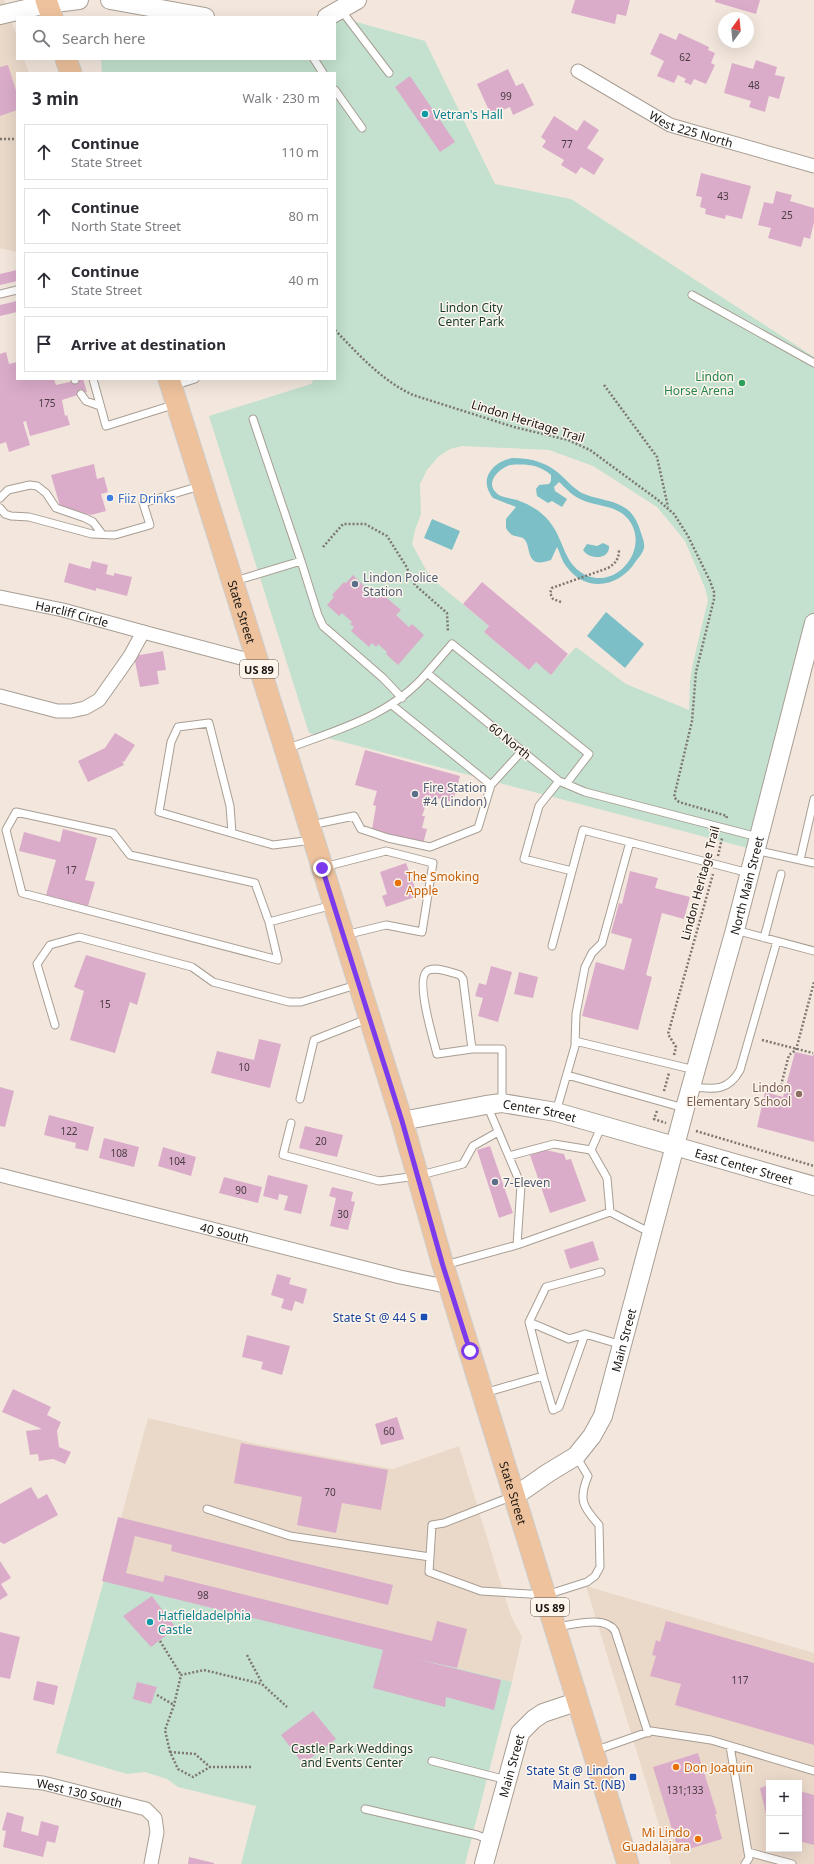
<!DOCTYPE html>
<html lang="en">
<head>
<meta charset="utf-8">
<style>
  :root { --surface:#fff; --page:#f2f2f3; --text:#2b2b33; --muted:#7c7c81; --line:#e1e1e2 }
  body { margin:0; font-family:"Noto Sans",sans-serif; background:var(--page); color:var(--text) }
  .controls { position:absolute; right:12px; bottom:12px; display:grid; overflow:hidden; border-radius:0px; box-shadow:0 4px 16px #0002 }
  .controls button { width:36px; height:36px; display:grid; place-items:center; padding:0; border:0; border-bottom:1px solid var(--line); background:var(--surface); color:var(--text); font:20px sans-serif }
  .compass { position:absolute; left:718px; top:12px; width:36px; height:36px; border-radius:50%; background:var(--surface); box-shadow:0 4px 16px #0002; rotate:15deg }
  .stop { position:absolute; width:12px; height:12px; margin:-9px; border:3px solid #7c3aed; border-radius:50%; background:#fff }
  .stop.end { background:#7c3aed; border-color:#fff; box-shadow:0 1px 4px #0008 }
  .list { margin:0; padding:0; list-style:none }
  h2 { display:flex; justify-content:space-between; align-items:center; height:52px; margin:0; padding:0 16px; font-size:17px }
  h2 small { font-size:13px; font-weight:400; color:var(--muted) }
  .list li { display:grid; grid-template-columns:26px 1fr auto; gap:12px; align-items:center; box-sizing:border-box; height:56px; margin:0 8px 8px; padding:0 8px; border:1px solid var(--line); border-radius:0px }
  .list b { display:block; font-size:15px; white-space:nowrap }
  .list p { margin:0; font-size:13px; white-space:nowrap; color:var(--muted) }
  .list em { font-size:13px; font-style:normal; color:var(--muted) }
  .icon { flex:none; width:22px; height:22px; fill:none; stroke:currentColor; stroke-width:2; stroke-linecap:round; stroke-linejoin:round }
  .map { position:relative; flex:none; width:814px; height:1864px; overflow:hidden }
  .search { position:absolute; background:var(--surface); box-shadow:0 4px 16px #0002; left:16px; top:16px; width:320px; height:44px; display:flex; align-items:center; gap:10px; box-sizing:border-box; padding:0 14px; border-radius:0px; color:var(--muted); font-size:15px }
  .panel { position:absolute; background:var(--surface); box-shadow:0 4px 16px #0002; left:16px; top:72px; width:320px; height:308px; border-radius:0px }
  .map>svg:first-child { display:block }
  .built { fill:#ead9c9; fill-rule:evenodd }
  .green { fill:#c3e1ce; fill-rule:evenodd }
  .water { fill:#7dbfc7; fill-rule:evenodd }
  .building { fill:#daacca }
  .lines { fill:none; stroke-linecap:round; stroke-linejoin:round }
  .lane-casing { stroke:#a89e94; stroke-width:9 }
  .street-casing { stroke:#a89e94; stroke-width:15 }
  .secondary-casing { stroke:#a89e94; stroke-width:20 }
  .primary-casing { stroke:#cccccb; stroke-width:23 }
  .path { stroke:#7e7770; stroke-width:2.5; stroke-dasharray:2 2; stroke-linecap:butt }
  .lane { stroke:#fff; stroke-width:7 }
  .street { stroke:#fff; stroke-width:13 }
  .secondary { stroke:#fff; stroke-width:18 }
  .primary { stroke:#eec29d; stroke-width:21 }
  .route { stroke:#7c3aed; stroke-width:5 }
  .culture-dot { fill:#0f9aa8; stroke:#fef5ed; stroke-width:1.5 }
  .leisure-dot { fill:#2e9e5b; stroke:#fef5ed; stroke-width:1.5 }
  .shop-dot { fill:#3f7fe0; stroke:#fef5ed; stroke-width:1.5 }
  .service-dot { fill:#5c6f8a; stroke:#fef5ed; stroke-width:1.5 }
  .food-dot { fill:#e8710a; stroke:#fef5ed; stroke-width:1.5 }
  .education-dot { fill:#8d6e63; stroke:#fef5ed; stroke-width:1.5 }
  .transit-dot { fill:#1a4fb4; stroke:#fef5ed; stroke-width:1.5 }
  .labels { text-anchor:middle; dominant-baseline:central; stroke-width:3; stroke-linejoin:round; paint-order:stroke }
  .number-label { font-size:10px; fill:#493b3f }
  .shield { fill:#fef5ed; stroke:#5e5853; stroke-width:1 }
  .shield-label { font-size:11px; font-weight:bold; fill:#191511 }
  .culture-label { font-size:12px; fill:#0d838f; stroke:#fef5ed; text-anchor:start }
  .street-label { font-size:12px; fill:#191511; stroke:#fef5ed }
  .park-label { font-size:12px; fill:#143c28; stroke:#fef5ed }
  .leisure-label { font-size:12px; fill:#27864d; stroke:#fef5ed; text-anchor:end }
  .shop-label { font-size:12px; fill:#366cbe; stroke:#fef5ed; text-anchor:start }
  .service-label { font-size:12px; fill:#4e5e75; stroke:#fef5ed; text-anchor:start }
  .food-label { font-size:12px; fill:#c56008; stroke:#fef5ed; text-anchor:start }
  .education-label { font-size:12px; fill:#785e54; stroke:#fef5ed; text-anchor:end }
  .transit-label { font-size:12px; fill:#164399; stroke:#fef5ed; text-anchor:end }
</style>
</head>
<body>
<div class="map">
<svg width="814" height="1864" viewBox="0 0 814 1864">
  <rect width="100%" height="100%" fill="#f3e7dd"/>
  <path class="built" d="M0,0H4L17,37V59H24L29,73H17V252L0,248Z
    M148,1418L257,1444L393,1469L459,1446L511,1616L522,1637L512,1682L104,1580Z
    M586,1586L814,1653V1864H671ZM769,1783H799V1849H769Z"/>
  <path class="green" d="M342,18L425,41L495,184L571,199L814,357V623L755,850L309,733L209,416L311,384L314,379H335V73H102L101,59H335V22ZM462,446L549,450L593,466L657,507L685,541L705,588L708,600L693,663L690,681L689,710L626,684L576,647L551,674L536,662L529,670L484,632L489,626L430,577L412,544L415,530L421,514L420,484L427,470L438,457L450,449Z
    M104,1580L512,1682L465,1864H241L256,1806L178,1787L167,1779L145,1772L127,1774L56,1753Z"/>
  <path class="water" d="M512,458C533,458 549,463 564,478C569,483 574,488 580,492C595,500 615,499 628,510C634,515 638,523 640,530C642,536 645,543 644,548C643,553 639,557 636,561C620,587 586,594 566,566C562,561 560,553 557,547L551,560C524,570 532,546 524,539C521,536 516,537 512,535C510,534 507,530 506,528V519L516,507L493,498C478,480 492,462 512,458ZM510,465C526,464 538,464 551,475V481L549,484L539,485L536,489L537,496L548,503L552,501L562,507L567,499L555,491L554,487L559,482C566,488 571,495 580,499C599,508 621,504 632,525C646,552 617,587 588,576C563,566 565,540 549,521C541,511 529,504 517,500C511,498 504,498 499,495C483,484 498,469 510,465Z
    M432,519L460,531L452,550L424,538Z
    M603,543L609,546C610,560 589,560 583,550L587,544L597,546Z
    M606,612L644,644L625,668L587,636Z"/>
  <path class="building" d="M575,0H630L626,16L617,14L615,24L571,13Z
    M715,0H760L756,14L715,2Z
    M660,33L676,40L679,33L709,47L708,50L715,53L711,63L715,65L706,84L694,79L691,85L684,82L686,79L678,75L674,83L657,76L664,61L650,54Z
    M756,60L777,67L775,75L785,77L779,99L769,96L765,112L749,107L751,101L724,93L732,63L753,69Z
    M8,65L17,94V110L0,116V67Z
    M508,69L516,86L523,83L534,105L513,115L510,107L491,115L477,84Z
    M410,76L455,142L440,152L395,87Z
    M554,116L577,131L584,120L599,130L587,148L604,159L594,175L581,167L576,174L561,165L564,160L542,147L546,141L541,137Z
    M701,173L751,186L742,219L726,215L725,219L705,214L706,209L700,207L702,197L696,196Z
    M776,191L792,195L790,201L814,208V222L810,239L804,237L801,247L768,238L771,228L758,225L764,202L773,204Z
    M17,270V281L0,285V274Z
    M17,301V312L0,316V305Z
    M6,352L9,364L17,362V379H54L56,385L83,379L87,392L62,400L65,416L67,415L70,425L30,436L26,421L23,422L30,445L9,452L6,442L0,444V354Z
    M94,464L97,479L104,477L108,492L101,494L106,511L91,515L60,506L51,475Z
    M92,561L108,565L106,574L114,576V573L132,577L127,596L96,588V591L64,582L69,563L90,569Z
    M353,575L377,599L382,594L401,610L396,615L409,627L412,624L424,635L398,665L386,654L387,652L378,644L376,647L372,643L369,647L351,631L354,627L350,624L352,622L342,613L339,616L327,605L334,597L332,595L344,582L346,583Z
    M482,582L568,654L551,675L536,662L529,670L484,632L489,626L463,604Z
    M163,651L166,670L157,671L159,684L140,687L134,656Z
    M115,733L135,745L124,762L122,761L124,765L88,782L78,761L105,748Z
    M365,750L460,776L453,802L436,798L434,806L426,804L422,816H425L422,828L427,829L423,844L372,830L376,806L373,805L377,791L355,785Z
    M63,829L97,838L85,880L95,882L88,906L46,895L56,860L19,851L24,832L60,842Z
    M406,863L418,896L386,907L382,896L387,894L380,872Z
    M630,871L658,878L655,888L690,897L684,919L662,913L646,975L652,977L638,1030L582,1016L596,962L624,970L632,939L611,933L619,903L622,904Z
    M86,955L146,973L137,1005L130,1002L115,1053L70,1040L84,991L74,987Z
    M491,966L512,972L498,1022L478,1016L483,998L475,996L479,983L486,985Z
    M519,972L538,977L533,998L514,994Z
    M259,1039L281,1044L270,1088L211,1073L217,1051L254,1060Z
    M795,1052L813,1056L814,1052V1142L757,1127L765,1092L783,1097Z
    M0,1087L14,1091L5,1127L0,1126Z
    M49,1115L94,1127L88,1151L75,1148L76,1143L44,1135Z
    M305,1126L343,1135L337,1157L299,1148Z
    M104,1138L139,1147L134,1167L99,1158Z
    M490,1146L513,1213L499,1218L477,1150Z
    M163,1147L196,1157L191,1176L158,1166Z
    M546,1150L564,1154L566,1160L571,1159L586,1201L550,1213L530,1155Z
    M268,1175L308,1185L301,1214L284,1210L288,1196L279,1194L278,1200L263,1196Z
    M224,1177L262,1187L258,1203L219,1193Z
    M332,1187L353,1192L351,1201L355,1202L348,1230L330,1226L336,1198L329,1196Z
    M593,1241L599,1260L570,1269L564,1250Z
    M277,1274L291,1278L289,1284L307,1289L303,1304L295,1301L292,1311L281,1308L284,1299L271,1295Z
    M247,1335L290,1346L282,1375L261,1369L263,1362L242,1357Z
    M13,1389L51,1407L47,1415L61,1422L57,1431L59,1447L71,1452L65,1464L53,1459L39,1461L38,1454L30,1455L26,1431L42,1429L2,1412Z
    M397,1417L404,1439L381,1445L375,1424Z
    M241,1443L388,1470L381,1510L342,1503L336,1533L297,1525L302,1497L234,1483Z
    M31,1487L38,1499L47,1494L58,1515L4,1544L0,1542V1504Z
    M118,1517L393,1585L388,1605L171,1551L172,1545L135,1536L126,1573L163,1582L165,1575L432,1641L437,1621L467,1629L457,1668L416,1659L501,1680L494,1710L446,1697L445,1707L373,1688L383,1650L102,1581Z
    M0,1561L11,1578L1,1584L8,1595L0,1600Z
    M152,1596L176,1628L151,1647L123,1616Z
    M666,1621L814,1663V1745L675,1705L681,1684L650,1676L656,1656L652,1655L656,1640L660,1642Z
    M0,1632L20,1637L10,1679L0,1677Z
    M37,1681L58,1686L54,1705L33,1700Z
    M137,1682L157,1687L151,1704L133,1699Z
    M313,1711L336,1739L303,1764L281,1735Z
    M698,1753L717,1814H715L722,1839L679,1852L653,1767Z
    M769,1785V1823H768L760,1788Z
    M799,1791L814,1795V1845L799,1841Z
    M7,1812L24,1817L21,1831L38,1836L41,1821L59,1826L55,1843L47,1841L43,1857L3,1847L6,1831L2,1830Z
    M189,1857L214,1863V1864H188Z"/>
  <g class="lines">
    <defs>
      <path id="lane" d="M341,10L389,73
        M314,59L323,73
        M335,90L362,128
        M0,294L17,290
        M692,295L814,363
        M75,379V380
        M93,379L106,426L176,404
        M173,386L195,379
        M81,394L86,401L100,406
        M253,419L301,561
        M0,498L8,490L30,485L37,486L46,493L56,508L85,518L93,522L102,534
        M0,508L5,514L11,516L29,517L92,534L115,535L150,525L143,503L200,486
        M235,581L301,561L318,615L323,626L383,678L402,698
        M427,673L452,644L589,754L566,784
        M286,749C337,730 391,716 427,673L559,781L585,792L758,837
        M559,781L539,806L524,859L572,871L583,830L749,873
        M491,785L522,751
        M311,825L354,816L361,829L388,838L430,847L478,828L491,785L392,705
        M232,833L230,806L209,723L178,727L171,742L159,812L273,845L313,840
        M755,850L814,863
        M800,860L814,799
        M324,867L386,851L433,863L422,932L386,925L345,935
        M269,922L278,960L22,893L6,830L16,812L113,833L130,855L255,883L269,922L333,905
        M735,930L814,951
        M764,938L781,874
        M552,946L572,871
        M55,1025L37,964L50,945L79,937L192,967L213,982L289,1002H301L356,985
        M575,1041L695,1070
        M472,1049L437,1054C434,1041 413,975 429,970C437,967 451,972 460,975L463,979L472,1049H502V1103
        M567,1075L684,1108
        M691,1087C713,1089 728,1092 740,1070L777,941
        M300,1099L314,1040L367,1019
        M556,1112L575,1046L576,1014L585,967L592,953L602,943L630,842
        M291,1123L283,1155L379,1181L417,1176L463,1164L473,1146L498,1132
        M591,1150L602,1125
        M509,1156L554,1144L591,1150L607,1178L610,1212
        M517,1245L610,1212L651,1233
        M445,1265L517,1245L521,1185L487,1105
        M529,1322L569,1339L585,1334
        M543,1376L529,1322L546,1287L601,1272
        M484,1393L543,1376L553,1410L559,1407L585,1334L622,1345
        M513,1496L444,1523L432,1525L429,1572L481,1591L546,1595L587,1582L595,1576L600,1567L599,1525C583,1507 578,1500 588,1476L576,1456
        M207,1509L290,1536L430,1557
        M556,1627C573,1625 605,1615 615,1631L648,1733
        M730,1746L749,1858L745,1864
        M594,1751L651,1731L711,1740L814,1771
        M432,1761L507,1780
        M365,1809L477,1835L490,1840
        M748,1852L792,1864"/>
      <g id="street">
        <path id="s1" d="M578,71L670,125L814,166"/>
        <path id="s2" d="M0,597L63,610L143,632L130,656L99,700L85,708L71,711H57L0,696"/>
        <path d="M143,632L256,662"/>
        <path id="s3" d="M0,1175L400,1277L450,1287"/>
        <path id="s4" d="M0,1779L43,1783L146,1809L155,1818L157,1832L151,1864"/>
      </g>
      <g id="secondary">
        <path d="M110,0L205,17"/>
        <path d="M0,15L47,4L79,0"/>
        <path d="M327,17L357,0"/>
        <path id="s5" d="M402,1121L486,1105L502,1103L556,1112L814,1186"/>
        <path id="s6" d="M515,1496L548,1473L576,1456L592,1436L603,1416L685,1108L735,930L814,623"/>
        <path id="s7" d="M484,1864L520,1733L534,1719L543,1713L579,1701"/>
      </g>
      <g id="primary">
        <path d="M46,0L52,17"/>
        <path d="M66,59L71,73"/>
        <path id="s8" d="M169,379L402,1121L443,1265L628,1864"/>
      </g>
    </defs>
    <use href="#lane" class="lane-casing"/>
    <use href="#street" class="street-casing"/>
    <use href="#secondary" class="secondary-casing"/>
    <use href="#primary" class="primary-casing"/>
    <path class="path" d="M0,139H17
      M335,330C359,355 381,380 413,395L514,427L568,440L590,450L658,500L674,514L688,536L710,581L714,592V599L696,672L692,721L674,797L679,802L727,816L726,819
      M604,385L657,457L668,507
      M323,547L343,524H365L387,536L406,566L415,585L447,613L448,632
      M561,602L553,599L550,593L552,588L608,568C616,563 619,559 619,549
      M718,856L722,838
      M762,1040L813,1053
      M674,1055L676,1047L668,1034L713,874
      M664,1091L669,1073
      M779,1093L789,1055L796,1050L814,982
      M657,1111L654,1119L666,1123
      M696,1131L814,1166
      M160,1641L181,1675
      M247,1655L262,1683
      M157,1695L174,1705
      M170,1752L195,1754L210,1767
      M251,1767H210L193,1777L178,1769L170,1752L165,1730L174,1705L181,1675L204,1670L262,1684L287,1707"/>
    <use href="#lane" class="lane"/>
    <use href="#street" class="street"/>
    <use href="#secondary" class="secondary"/>
    <use href="#primary" class="primary"/>
  </g>
  <g class="lines">
    <path class="route" d="M322,868L402,1121L443,1266L470,1351"/>
  </g>
  <g class="culture-dot">
    <circle cx="425" cy="114" r="4"/>
    <circle cx="150" cy="1622" r="4"/>
  </g>
  <circle class="leisure-dot" cx="742" cy="383" r="4"/>
  <circle class="shop-dot" cx="110" cy="498" r="4"/>
  <g class="service-dot">
    <circle cx="355" cy="584" r="4"/>
    <circle cx="415" cy="794" r="4"/>
    <circle cx="495" cy="1182" r="4"/>
  </g>
  <g class="food-dot">
    <circle cx="398" cy="883" r="4"/>
    <circle cx="676" cy="1767" r="4"/>
    <circle cx="698" cy="1839" r="4"/>
  </g>
  <circle class="education-dot" cx="799" cy="1094" r="4"/>
  <g class="transit-dot">
    <rect x="420" y="1313" width="8" height="8" rx="2"/>
    <rect x="629" y="1773" width="8" height="8" rx="2"/>
  </g>
  <g class="labels">
    <g class="number-label">
      <text x="685" y="57">62</text>
      <text x="754" y="85">48</text>
      <text x="506" y="96">99</text>
      <text x="567" y="144">77</text>
      <text x="723" y="196">43</text>
      <text x="787" y="215">25</text>
      <text x="47" y="403">175</text>
      <text x="71" y="870">17</text>
      <text x="105" y="1004">15</text>
      <text x="244" y="1067">10</text>
      <text x="69" y="1131">122</text>
      <text x="321" y="1141">20</text>
      <text x="119" y="1153">108</text>
      <text x="177" y="1161">104</text>
      <text x="241" y="1190">90</text>
      <text x="343" y="1214">30</text>
      <text x="389" y="1431">60</text>
      <text x="330" y="1492">70</text>
      <text x="203" y="1595">98</text>
      <text x="740" y="1680">117</text>
      <text x="685" y="1790">131;133</text>
    </g>
    <g class="shield">
      <rect x="240" y="660" width="38" height="18" rx="3"/>
      <rect x="531" y="1598" width="38" height="18" rx="3"/>
    </g>
    <g class="shield-label">
      <text x="259" y="669">US 89</text>
      <text x="550" y="1607">US 89</text>
    </g>
    <g class="culture-label">
      <text x="433" y="114">Vetran's Hall</text>
      <text x="158" y="1615">Hatfieldadelphia<tspan x="158" dy="14">Castle</tspan></text>
    </g>
    <g class="street-label">
      <text stroke="none"><textPath href="#s1" startOffset="128">West 225 North</textPath></text>
      <text transform="translate(528 421) rotate(17)">Lindon Heritage Trail</text>
      <text stroke="none"><textPath href="#s8" startOffset="244">State Street</textPath></text>
      <text stroke="none"><textPath href="#s2" startOffset="74">Harcliff Circle</textPath></text>
      <text transform="translate(510 741) rotate(39)">60 North</text>
      <text transform="translate(700 883) rotate(-75)">Lindon Heritage Trail</text>
      <text stroke="none"><textPath href="#s6" startOffset="671">North Main Street</textPath></text>
      <text stroke="none"><textPath href="#s5" startOffset="140">Center Street</textPath></text>
      <text stroke="none"><textPath href="#s5" startOffset="352">East Center Street</textPath></text>
      <text stroke="none"><textPath href="#s3" startOffset="232">40 South</textPath></text>
      <text stroke="none"><textPath href="#s6" startOffset="200">Main Street</textPath></text>
      <text stroke="none"><textPath href="#s8" startOffset="1166">State Street</textPath></text>
      <text stroke="none"><textPath href="#s7" startOffset="102">Main Street</textPath></text>
      <text stroke="none"><textPath href="#s4" startOffset="81">West 130 South</textPath></text>
    </g>
    <g class="park-label">
      <text x="471" y="307">Lindon City<tspan x="471" dy="14">Center Park</tspan></text>
      <text x="352" y="1748">Castle Park Weddings<tspan x="352" dy="14">and Events Center</tspan></text>
    </g>
    <g class="leisure-label">
      <text x="734" y="376">Lindon<tspan x="734" dy="14">Horse Arena</tspan></text>
    </g>
    <g class="shop-label">
      <text x="118" y="498">Fiiz Drinks</text>
    </g>
    <g class="service-label">
      <text x="363" y="577">Lindon Police<tspan x="363" dy="14">Station</tspan></text>
      <text x="423" y="787">Fire Station<tspan x="423" dy="14">#4 (Lindon)</tspan></text>
      <text x="503" y="1182">7-Eleven</text>
    </g>
    <g class="food-label">
      <text x="406" y="876">The Smoking<tspan x="406" dy="14">Apple</tspan></text>
      <text x="684" y="1767">Don Joaquin</text>
      <text x="690" y="1832" text-anchor="end">Mi Lindo<tspan x="690" dy="14">Guadalajara</tspan></text>
    </g>
    <g class="education-label">
      <text x="791" y="1087">Lindon<tspan x="791" dy="14">Elementary School</tspan></text>
    </g>
    <g class="transit-label">
      <text x="416" y="1317">State St @ 44 S</text>
      <text x="625" y="1770">State St @ Lindon<tspan x="625" dy="14">Main St. (NB)</tspan></text>
    </g>
  </g>
</svg>
<div class="controls">
<button>+</button>
<button>−</button>
</div>
<svg class="compass" viewBox="-18 -18 36 36"><path d="M0-13l5 13h-10z" fill="#e53935"/><path d="M0 13l5-13h-10z" fill="#7c7c81"/></svg>
<div class="stop" style="left:470px;top:1351px"></div>
<div class="stop end" style="left:322px;top:868px"></div>
<div class="search"><svg class="icon" aria-label="search" viewBox="0 0 24 24"><circle cx="10" cy="10" r="6"/><path d="M15 15l6 6"/></svg>Search here</div>
<section class="panel">
<h2>3 min<small>Walk · 230 m</small></h2>
<ul class="list">
<li><svg class="icon" aria-label="ahead" viewBox="0 0 24 24"><path d="M12 20V5M6 11l6-6 6 6"/></svg><div><b>Continue</b><p>State Street</p></div><em>110 m</em></li>
<li><svg class="icon" aria-label="ahead" viewBox="0 0 24 24"><path d="M12 20V5M6 11l6-6 6 6"/></svg><div><b>Continue</b><p>North State Street</p></div><em>80 m</em></li>
<li><svg class="icon" aria-label="ahead" viewBox="0 0 24 24"><path d="M12 20V5M6 11l6-6 6 6"/></svg><div><b>Continue</b><p>State Street</p></div><em>40 m</em></li>
<li><svg class="icon" aria-label="arrive" viewBox="0 0 24 24"><path d="M6 21V4h12l-3 4 3 4H6"/></svg><div><b>Arrive at destination</b></div></li>
</ul>
</section>
</div>
</body>
</html>
